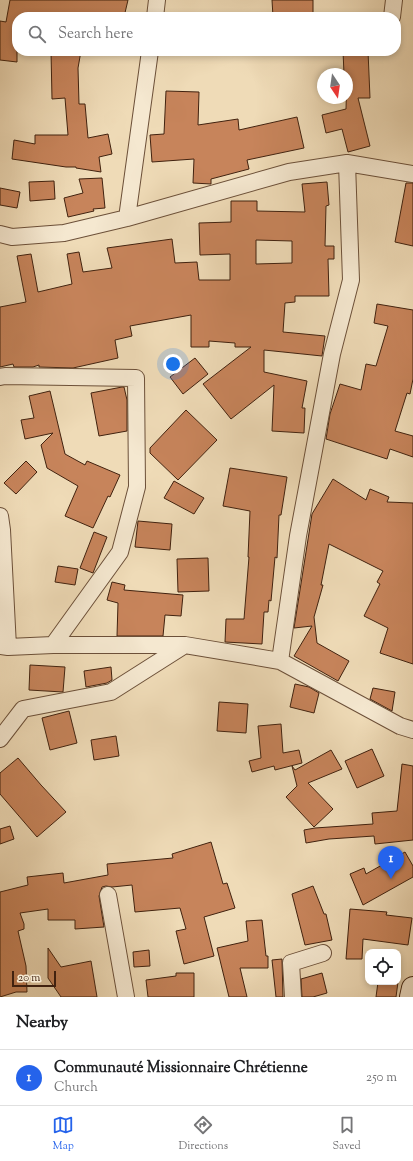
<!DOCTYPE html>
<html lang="en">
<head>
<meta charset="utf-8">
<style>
  :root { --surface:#fff; --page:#f2f2f2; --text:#202124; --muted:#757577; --line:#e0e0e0; --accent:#2563eb }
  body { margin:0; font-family:"Sorts Mill Goudy",serif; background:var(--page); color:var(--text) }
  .controls { position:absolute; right:12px; bottom:12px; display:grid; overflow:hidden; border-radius:8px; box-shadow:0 2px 6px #0003 }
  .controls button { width:36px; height:36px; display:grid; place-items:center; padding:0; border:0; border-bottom:1px solid var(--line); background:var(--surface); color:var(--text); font:20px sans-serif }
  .compass { position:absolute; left:317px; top:68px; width:36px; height:36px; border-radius:50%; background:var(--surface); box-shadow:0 2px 6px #0003; rotate:167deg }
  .scale { position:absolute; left:12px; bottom:10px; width:44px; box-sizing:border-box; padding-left:4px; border:2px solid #41220f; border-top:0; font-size:11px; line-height:14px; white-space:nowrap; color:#41220f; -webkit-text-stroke:3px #f5e8d0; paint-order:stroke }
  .you { position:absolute; left:173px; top:364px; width:14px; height:14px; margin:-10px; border:3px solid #fff; border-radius:50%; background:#1a73e8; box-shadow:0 0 0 6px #1a73e833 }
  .badge { display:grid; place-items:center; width:26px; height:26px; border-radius:50%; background:var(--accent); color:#fff; font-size:13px; font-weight:700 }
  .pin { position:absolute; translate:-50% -33px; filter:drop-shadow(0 1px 2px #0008) }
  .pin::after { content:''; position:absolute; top:21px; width:14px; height:12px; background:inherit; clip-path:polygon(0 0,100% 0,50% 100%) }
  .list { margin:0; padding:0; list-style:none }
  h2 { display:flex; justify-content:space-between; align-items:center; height:52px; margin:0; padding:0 16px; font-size:17px }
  h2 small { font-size:13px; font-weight:400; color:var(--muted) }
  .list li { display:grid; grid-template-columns:26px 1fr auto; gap:12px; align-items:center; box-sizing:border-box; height:56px; padding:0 16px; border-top:1px solid var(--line) }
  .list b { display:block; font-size:15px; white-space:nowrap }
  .list p { margin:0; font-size:13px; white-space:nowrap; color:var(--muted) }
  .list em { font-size:13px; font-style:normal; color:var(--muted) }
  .icon { flex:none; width:22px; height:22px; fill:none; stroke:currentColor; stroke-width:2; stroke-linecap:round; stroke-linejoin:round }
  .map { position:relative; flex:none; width:413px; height:997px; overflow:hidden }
  .search { position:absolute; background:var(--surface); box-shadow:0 2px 6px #0003; left:12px; right:12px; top:12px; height:44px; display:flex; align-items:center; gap:10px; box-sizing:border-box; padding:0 14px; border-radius:16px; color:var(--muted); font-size:15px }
  .sheet { height:108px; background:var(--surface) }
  nav { display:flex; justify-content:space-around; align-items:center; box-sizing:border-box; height:56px; border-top:1px solid var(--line); background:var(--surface); font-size:11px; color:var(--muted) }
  nav a { display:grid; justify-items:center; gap:2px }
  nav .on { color:var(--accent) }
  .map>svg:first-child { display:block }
  .building { fill:#c7845b; stroke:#41220f; fill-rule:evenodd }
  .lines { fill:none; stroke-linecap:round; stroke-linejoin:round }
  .street-casing { stroke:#6c5039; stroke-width:18 }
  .secondary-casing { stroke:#41220f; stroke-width:24 }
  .street { stroke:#f5e8d0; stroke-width:16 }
  .secondary { stroke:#f5e8d0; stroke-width:22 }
</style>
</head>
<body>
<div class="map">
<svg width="413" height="997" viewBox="0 0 413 997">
  <rect width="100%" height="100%" fill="#efdbb7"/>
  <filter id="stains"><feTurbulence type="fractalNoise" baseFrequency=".005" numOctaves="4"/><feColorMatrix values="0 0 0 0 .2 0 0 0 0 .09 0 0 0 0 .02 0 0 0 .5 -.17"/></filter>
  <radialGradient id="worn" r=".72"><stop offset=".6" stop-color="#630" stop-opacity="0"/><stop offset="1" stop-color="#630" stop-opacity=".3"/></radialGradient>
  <path class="building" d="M10,0H128L124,17H17V62L0,60V21L6,22Z
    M272,0H313V17H273Z
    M51,51H81L78,68L79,104H85L88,138L108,134L112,154L99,157L101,172L76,168V167H66L12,159L14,140L35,144V135H68L65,98L52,99Z
    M343,51H368L370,98H358L370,146L348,152L342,129L326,133L322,115L346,109L347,74H344Z
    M166,91L199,92L198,125L238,119L239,130L297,117L304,148L247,160L249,169L211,179V184L193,183L194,159L152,162L150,135L164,134Z
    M102,178L105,208L93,209L94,211L68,217L64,198L83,193L79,179Z
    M54,181L55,199L30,201L29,182Z
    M327,182L329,205L326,206L325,246H334V259H328L329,296H295V302L285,303L283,332L325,336L322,356L264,350V372L307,381L302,408H305L304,433L272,431L274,385L231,419L203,384L251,347H235V343L209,341V347H191V315L130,326L132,336L115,340L118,358L73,368L39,367V365L33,367H14L13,364L0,367V307L26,302L17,256L31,254L38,292L72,284L67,254L79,252L83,272L112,268L107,248L172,239L175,263L197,262L199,280H230V254L200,255L199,223L231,222V201H257V211L305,212L302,184ZM256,240L292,241V263L256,264Z
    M406,183H413V246L395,242Z
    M0,188L20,192L17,208L0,205Z
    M377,304L413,310V379L410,394L407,393L395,431L413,436V457L390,449L387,459L326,439L330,414L340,384L361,390L366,364L376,366L388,326L374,323Z
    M195,358L208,374L183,394L170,377Z
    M122,387H124L127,400V431L99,436L91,393Z
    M50,391L65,454L85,465L87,461L120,475L110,497L108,496L93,528L65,516L78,486L47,468L41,445L53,433L25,439L21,420L34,418L29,396Z
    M186,410L217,440L178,480L150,453V448Z
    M26,461L37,472L16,494L4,483Z
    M230,468L287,477L281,515H279L277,558L275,557L271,601L269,600L268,612H264L262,644L225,642L226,619H244L249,557H248L250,511L223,506Z
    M333,479L366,500L370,489L389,497L387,502L413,503V664L380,653L388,628L364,616L380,584L377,582L383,571L329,544L321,585H323L314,617L317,643L349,661L338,681L294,656L312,626L294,628L312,514Z
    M174,481L204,498L194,514L164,498Z
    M138,521L172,524L170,550L135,547Z
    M94,532L107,537L93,573L80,568Z
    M208,558L209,591L178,592L177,559Z
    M58,566L78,569L75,585L55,582Z
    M112,582L125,585L124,590L183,595L181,616L165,615L163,636H117L118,603L107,600Z
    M30,665L65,667L63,692L29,690Z
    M111,667L112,680L107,683L86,687L84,671Z
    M295,684L309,687L319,693L314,713L290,707Z
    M373,688L395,692L392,711L370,699Z
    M219,702L248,704L246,733L217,731Z
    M69,711L77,743L50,750L42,718Z
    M281,724L283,753L299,750L302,763L275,770L274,766L252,772L249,761L261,758L258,726Z
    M116,736L119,756L94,760L91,740Z
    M372,749L384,776L357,788L345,761Z
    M331,750L342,769L308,783L333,809L314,827L286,797L297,786L292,766L295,770Z
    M18,758L41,785L66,812L37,837L0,794V773Z
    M402,764L413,766V840L375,844L374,836L329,839L306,843L304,830L315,828L373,824L372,813L397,811Z
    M10,826L14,839L0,844V829Z
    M211,842L223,884L227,883L235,908L204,917L214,956L184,964L176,931L186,929L180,908L135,912L132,885L112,887L106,886L102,887L99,896L104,927L75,929V920H48V909L20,913L24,924V929L18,931L26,966L27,992H16L0,997V892L28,885L27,877L63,873L64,883L108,875L107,864L173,858L172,854Z
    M405,852L413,866V877L363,905L350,874L364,868L366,874Z
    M313,886L324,914H326L332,940L305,945L292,894Z
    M350,909L387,912L386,915L412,918L408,945L363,939L362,959H346Z
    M262,920L266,956H268V968H240L247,997H229L217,948L248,941L246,921Z
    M48,948L61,967L91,961L97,997H61L48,978Z
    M149,950L150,966L134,967L133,952Z
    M282,959L283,997H276L272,960Z
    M176,973H194V997H148L146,980L176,976Z
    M322,973L327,993L313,997H302L301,979Z
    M378,982H398L396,997H376Z"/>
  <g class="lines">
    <defs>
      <path id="street" d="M155,17L157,0
        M392,17L394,0
        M127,218L150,51
        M0,234L12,237L64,233L127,218L289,172L347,163L413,174
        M0,377L5,376L136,378L137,487L120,552L53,645
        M0,516L2,530L8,647
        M0,646L8,647L53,645H185L280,661L400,726L413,730
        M280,661L298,536L332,354L351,280L347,163
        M0,739L23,709L111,692L185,645
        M108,895L126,997
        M293,997L291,963L323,953"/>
      <path id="secondary" d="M411,997L413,988"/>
    </defs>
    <use href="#street" class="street-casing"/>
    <use href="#secondary" class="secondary-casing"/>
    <use href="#street" class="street"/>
    <use href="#secondary" class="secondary"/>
  </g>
  <rect width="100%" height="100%" filter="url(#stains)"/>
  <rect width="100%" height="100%" fill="url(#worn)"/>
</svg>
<div class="controls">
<button><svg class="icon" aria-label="locate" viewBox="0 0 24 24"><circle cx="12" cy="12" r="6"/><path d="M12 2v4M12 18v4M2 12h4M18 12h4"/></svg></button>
</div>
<svg class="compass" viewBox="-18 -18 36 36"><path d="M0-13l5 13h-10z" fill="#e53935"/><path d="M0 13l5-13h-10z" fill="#757577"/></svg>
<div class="scale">20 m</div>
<div class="you"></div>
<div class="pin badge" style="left:391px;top:879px">1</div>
<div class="search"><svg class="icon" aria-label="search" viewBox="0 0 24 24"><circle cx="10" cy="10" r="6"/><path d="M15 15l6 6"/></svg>Search here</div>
</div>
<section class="sheet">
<h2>Nearby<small></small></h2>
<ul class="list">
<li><span class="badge">1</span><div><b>Communauté Missionnaire Chrétienne</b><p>Church</p></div><em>250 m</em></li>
</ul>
</section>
<nav>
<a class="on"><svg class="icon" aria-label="map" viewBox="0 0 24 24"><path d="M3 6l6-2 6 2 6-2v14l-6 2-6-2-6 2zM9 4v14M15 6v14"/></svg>Map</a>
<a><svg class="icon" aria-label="directions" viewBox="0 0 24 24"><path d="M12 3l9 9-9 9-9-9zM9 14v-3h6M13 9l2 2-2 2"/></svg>Directions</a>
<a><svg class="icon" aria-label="saved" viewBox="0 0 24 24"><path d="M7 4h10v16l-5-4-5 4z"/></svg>Saved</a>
</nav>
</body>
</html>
